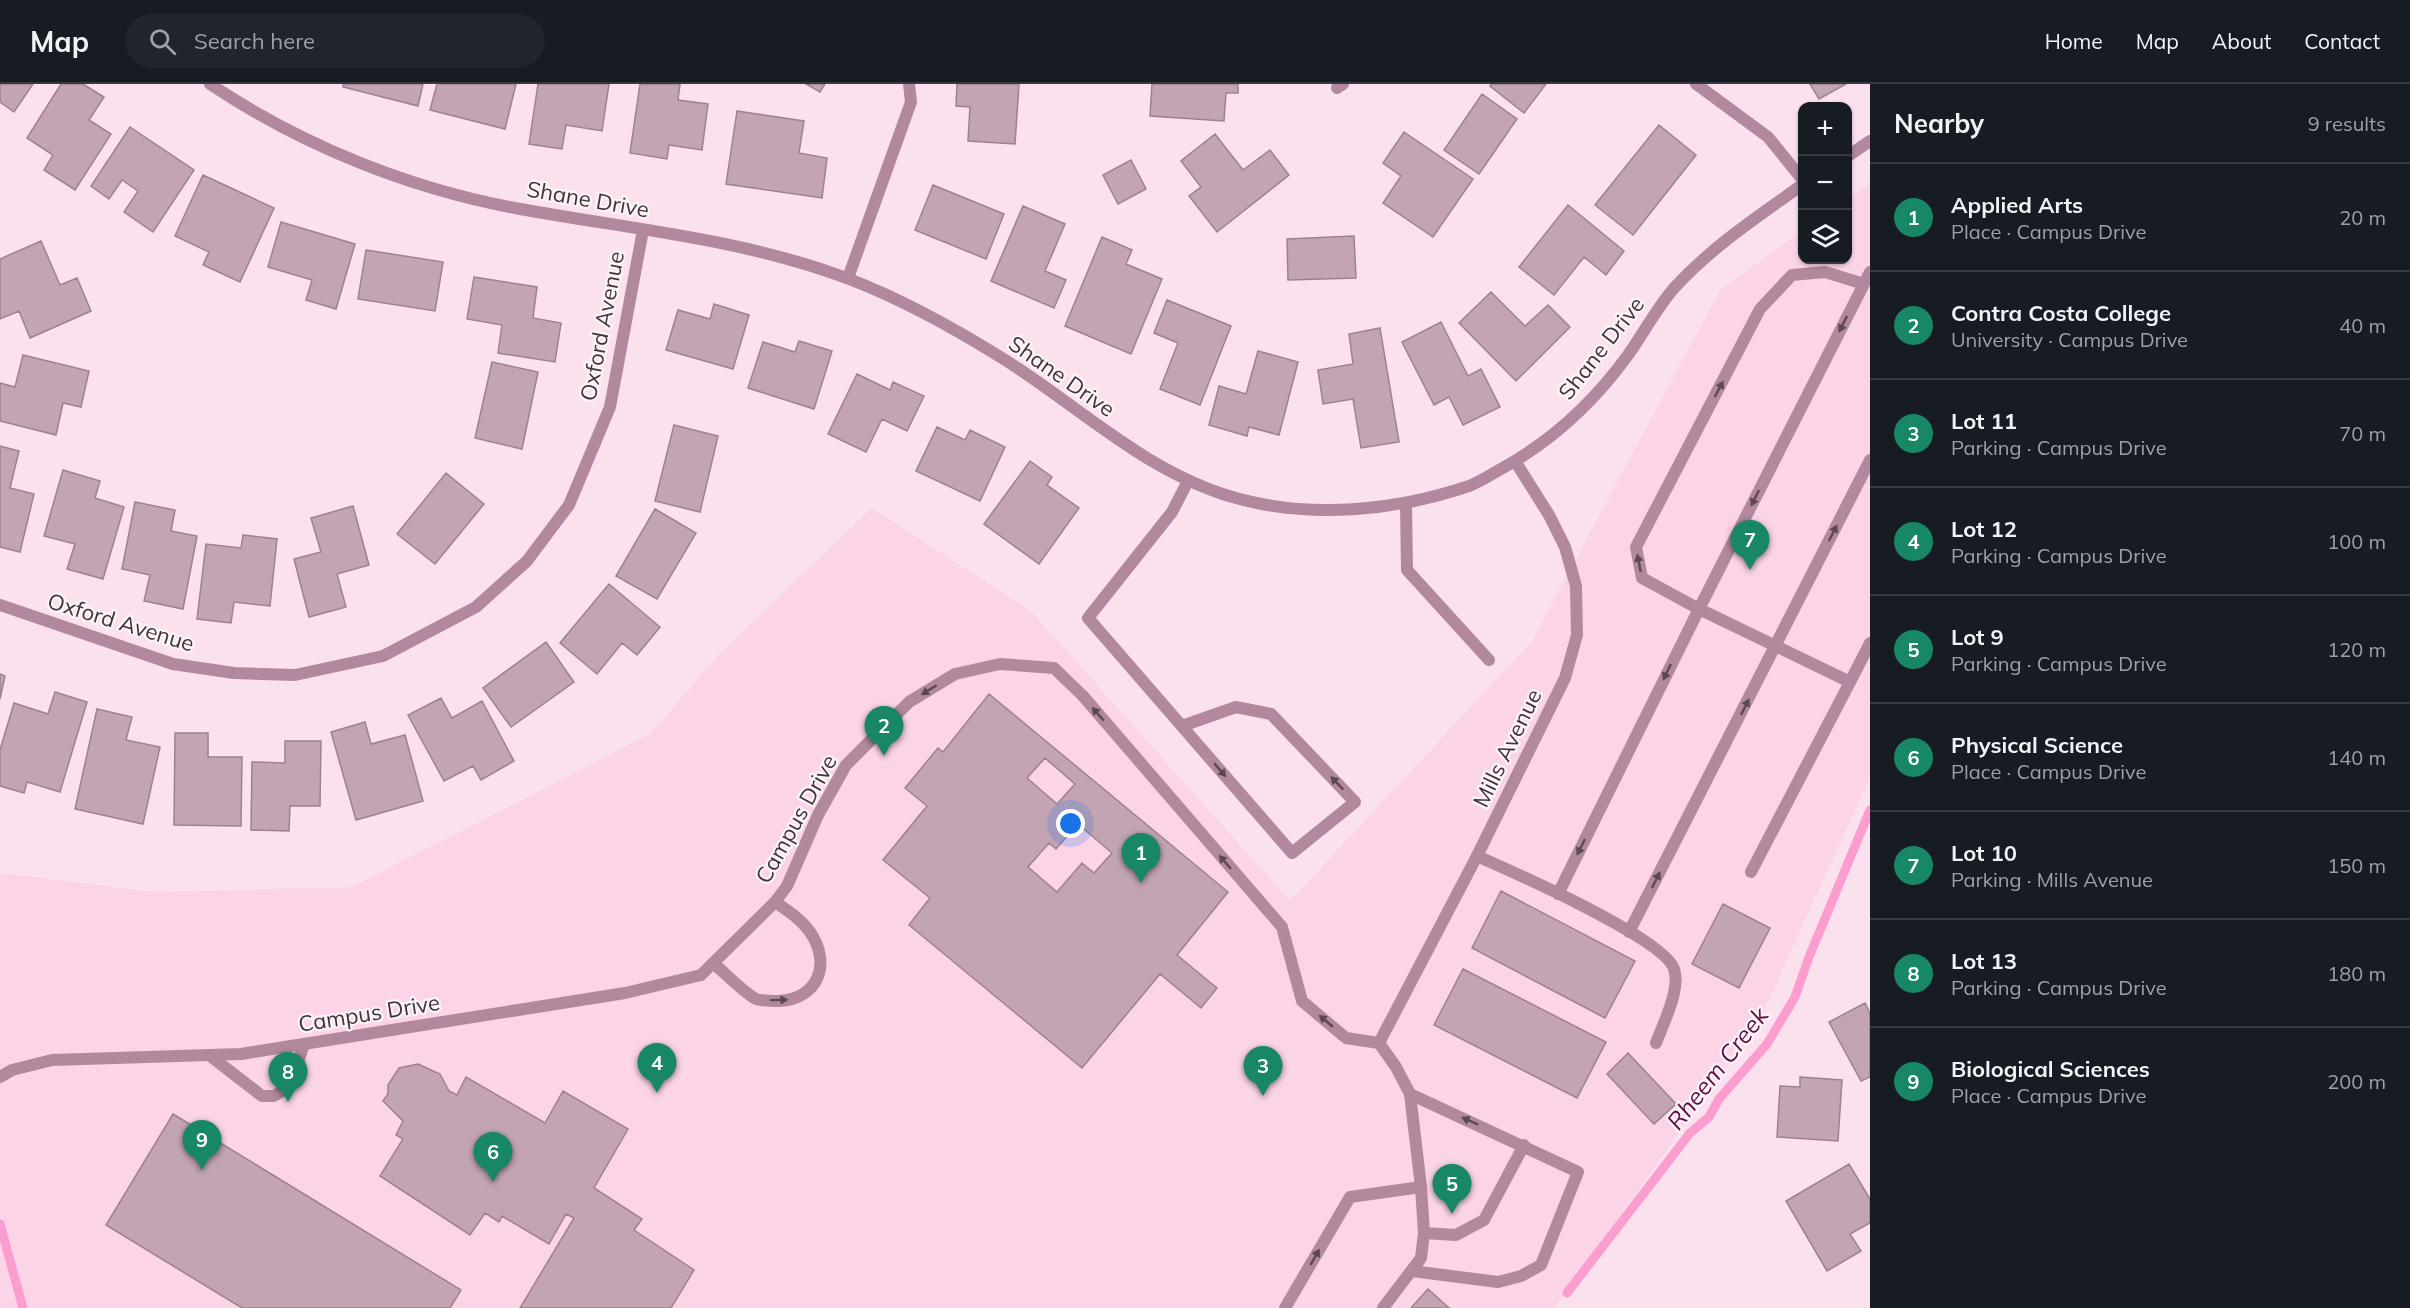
<!DOCTYPE html>
<html lang="en">
<head>
<meta charset="utf-8">
<style>
  :root { --surface:#171b24; --page:#20242c; --text:#f1f3f6; --muted:#9ea1a6; --line:#363941; --accent:#178766 }
  body { margin:0; font-family:Mulish,sans-serif; background:var(--page); color:var(--text) }
  .controls { position:absolute; right:18px; top:18px; display:grid; overflow:hidden; border-radius:12px; box-shadow:0 2px 4px #0004 }
  .controls button { width:54px; height:54px; display:grid; place-items:center; padding:0; border:0; border-bottom:2px solid var(--line); background:var(--surface); color:var(--text); font:30px sans-serif }
  .you { position:absolute; left:1071px; top:740px; width:21px; height:21px; margin:-15px; border:4px solid #fff; border-radius:50%; background:#1a73e8; box-shadow:0 0 0 9px #1a73e833 }
  .badge { display:grid; place-items:center; width:39px; height:39px; border-radius:50%; background:var(--accent); color:#fff; font-size:20px; font-weight:700 }
  .pin { position:absolute; translate:-50% -50px; filter:drop-shadow(0 2px 3px #0008) }
  .pin::after { content:''; position:absolute; top:32px; width:21px; height:18px; background:inherit; clip-path:polygon(0 0,100% 0,50% 100%) }
  .list { margin:0; padding:0; list-style:none }
  h2 { display:flex; justify-content:space-between; align-items:center; height:78px; margin:0; padding:0 24px; font-size:26px }
  h2 small { font-size:20px; font-weight:400; color:var(--muted) }
  .list li { display:grid; grid-template-columns:39px 1fr auto; gap:18px; align-items:center; box-sizing:border-box; height:108px; padding:0 24px; border-top:2px solid var(--line) }
  .list b { display:block; font-size:22px; white-space:nowrap }
  .list p { margin:0; font-size:20px; white-space:nowrap; color:var(--muted) }
  .list em { font-size:20px; font-style:normal; color:var(--muted) }
  .icon { flex:none; width:33px; height:33px; fill:none; stroke:currentColor; stroke-width:2; stroke-linecap:round; stroke-linejoin:round }
  .map { position:relative; flex:none; width:1870px; height:1224px; overflow:hidden }
  header { display:flex; align-items:center; gap:36px; box-sizing:border-box; height:84px; padding:0 30px; background:var(--surface); border-bottom:2px solid var(--line) }
  header strong { font-size:28px }
  nav { display:flex; gap:33px; margin-inline-start:auto; font-size:21px }
  .search { width:420px; height:54px; background:var(--page); display:flex; align-items:center; gap:15px; box-sizing:border-box; padding:0 21px; border-radius:33px; color:var(--muted); font-size:22px }
  main { display:flex }
  aside { flex:1; background:var(--surface) }
  .map>svg:first-child { display:block }
  .built { fill:#fcd4e8 }
  .lines { fill:none; stroke-linecap:round; stroke-linejoin:round }
  .stream { stroke:#fb9dcf; stroke-width:9 }
  .building { fill:#c3a4b3; stroke:#9e808f; stroke-width:1.5; fill-rule:evenodd }
  .service { stroke:#b1889d; stroke-width:12 }
  .minor { stroke:#b1889d; stroke-width:12 }
  .tertiary { stroke:#b1889d; stroke-width:12 }
  .oneway { fill:#5c4852 }
  .labels { text-anchor:middle; dominant-baseline:central; stroke-width:4.5; stroke-linejoin:round; paint-order:stroke }
  .street-label { font-size:22px; fill:#403339; stroke:#fbf4f8 }
  .water-label { font-size:24px; font-style:italic; fill:#5f0d42; stroke:#fbf4f8 }
</style>
</head>
<body>
<header>
<strong>Map</strong>
<div class="search"><svg class="icon" aria-label="search" viewBox="0 0 24 24"><circle cx="10" cy="10" r="6"/><path d="M15 15l6 6"/></svg>Search here</div>
<nav><a>Home</a><a>Map</a><a>About</a><a>Contact</a></nav>
</header>
<main>
<div class="map">
<svg width="1870" height="1224" viewBox="0 0 1870 1224">
  <rect width="100%" height="100%" fill="#fbe1ed"/>
  <path class="built" d="M1870,99V693L1759,937L1554,1224H0V789L155,808L352,803L650,650L723,566L872,424L1032,528L1290,817L1532,557L1720,206L1802,147V176H1848V115Z"/>
  <g class="lines">
    <path class="stream" d="M0,1140L23,1224
      M1567,1209L1690,1049L1709,1033L1719,1015L1767,960L1795,913L1809,873L1870,726"/>
  </g>
  <path class="building" d="M0,0H33L14,28L0,18Z
    M61,0H83L104,13L89,36L111,50L75,106L44,86L53,71L27,54Z
    M343,0H423L418,22L343,3Z
    M437,0H516L505,45L430,26Z
    M538,0H609L602,47L566,41L562,65L529,60Z
    M640,0H680L678,16L708,20L702,66L669,61L667,75L630,69Z
    M806,0H825L820,8Z
    M957,0H1019L1015,60L968,57L970,23L956,22Z
    M1152,0H1238V9H1226L1224,37L1150,32Z
    M1491,0H1546L1524,29L1490,2Z
    M1810,0H1846L1819,15Z
    M1482,10L1517,35L1479,90L1444,66Z
    M737,27L804,37L799,69L827,74L822,114L726,100Z
    M1659,41L1696,71L1633,151L1595,121Z
    M130,43L194,86L153,148L124,128L138,107L122,96L109,115L91,102Z
    M1404,48L1473,95L1433,153L1383,119L1401,92L1383,79Z
    M1215,50L1243,86L1270,66L1289,91L1217,148L1189,112L1201,103L1181,77Z
    M1131,76L1146,105L1118,120L1103,91Z
    M203,91L274,124L240,198L203,181L209,168L175,152Z
    M933,101L1004,130L986,175L915,146Z
    M1568,121L1624,167L1606,191L1584,173L1554,211L1519,183Z
    M1023,122L1065,140L1045,187L1066,196L1054,224L991,197Z
    M281,138L355,160L336,225L306,216L312,196L268,183Z
    M1354,152L1356,194L1288,196L1287,155Z
    M1102,153L1132,166L1126,180L1162,195L1131,270L1065,242Z
    M41,157L60,201L77,194L91,227L30,254L19,227L0,235V175Z
    M366,166L443,178L435,227L358,215Z
    M474,193L537,203L533,234L561,239L555,278L498,269L502,241L467,235Z
    M1491,208L1525,242L1548,221L1570,243L1516,297L1459,239Z
    M1167,216L1231,242L1200,321L1160,305L1178,259L1154,249Z
    M714,220L749,231L733,285L666,266L678,226L710,235Z
    M1441,238L1468,292L1481,285L1500,323L1463,341L1449,313L1434,321L1402,258Z
    M1380,244L1399,358L1361,364L1353,315L1323,320L1318,286L1353,280L1349,250Z
    M799,257L832,267L814,325L748,304L763,258L795,268Z
    M1258,267L1298,278L1279,351L1249,343L1247,352L1209,341L1219,302L1246,310Z
    M23,271L89,287L81,323L63,319L56,351L0,337V299L15,303Z
    M492,278L538,288L522,365L475,354Z
    M857,290L890,306L893,298L924,312L907,347L882,335L866,368L828,350Z
    M674,341L718,352L700,428L655,417Z
    M937,343L965,356L970,346L1005,363L980,417L916,387Z
    M0,362L19,367L10,404L34,410L20,468L0,463Z
    M1030,377L1052,393L1047,401L1079,424L1039,480L984,440Z
    M63,386L100,397L95,414L124,423L103,495L67,485L75,460L44,452Z
    M446,389L484,420L435,480L397,450Z
    M135,418L175,426L171,447L197,452L183,525L144,517L150,491L122,485Z
    M353,422L369,481L337,490L346,523L309,533L294,475L321,468L311,434Z
    M655,425L696,449L657,515L616,492Z
    M243,451L277,455L270,522L234,518L231,539L197,535L206,460L241,464Z
    M609,500L660,543L637,571L622,559L597,590L560,559Z
    M546,558L574,598L511,643L483,604Z
    M0,590L5,592L0,615Z
    M55,608L87,618L60,708L27,698L24,709L0,702V666L14,619L48,630Z
    M989,610L1228,808L1177,871L1217,904L1201,924L1160,890L1082,984L909,841L930,814L883,776L927,722L905,704L938,664L943,668ZM1045,674L1075,700L1057,720L1027,694ZM1078,740L1112,769L1094,789L1082,779L1057,808L1028,783L1049,759L1056,765Z
    M441,614L452,634L482,617L514,677L481,696L473,682L444,697L408,631Z
    M97,625L132,633L126,656L160,663L143,740L75,725Z
    M365,638L371,660L405,651L423,717L356,736L331,648Z
    M175,649H208V673H242L241,742L174,741Z
    M285,657H321L320,722H290L289,747L251,746L252,678L285,679Z
    M1501,807L1635,877L1605,934L1472,864Z
    M1723,820L1770,844L1739,904L1692,880Z
    M1463,885L1606,958L1577,1014L1434,941Z
    M1865,919L1870,929V993L1861,997L1829,938Z
    M1628,969L1676,1020L1654,1040L1607,990Z
    M418,980L440,990L449,1007L457,1011L466,993L545,1039L563,1007L628,1045L594,1104L642,1135L634,1146L694,1186L671,1224H520L574,1134L566,1130L549,1160L502,1132L499,1138L485,1129L470,1151L380,1092L403,1055L396,1051L403,1037L383,1017L388,1010V1001L399,984Z
    M1800,993L1842,996L1838,1057L1777,1053L1780,1002L1800,1003Z
    M173,1030L461,1206L450,1224H242L106,1141Z
    M1849,1080L1870,1115V1139L1850,1150L1861,1167L1827,1187L1786,1117Z
    M1428,1205L1449,1224H1411Z"/>
  <g class="lines">
    <path class="service" d="M1406,419L1407,486L1489,576
      M1850,598L1870,559
      M1182,642L1236,623L1271,630L1355,718L1292,769L1088,534L1172,428L1188,397
      M1477,772C1511,787 1665,855 1674,885C1681,905 1663,940 1656,959
      M1751,788L1850,598L1699,525L1642,494L1636,463L1760,225L1792,191L1825,188L1864,200
      M1558,810L1699,525L1870,188
      M1629,848L1870,376
      M713,879C724,888 744,909 756,915C761,917 772,917 779,917C818,915 832,880 810,848C801,835 788,827 775,818
      M209,971L262,1012H274L290,1002L304,960
      M1410,1010L1578,1088L1541,1181L1521,1192L1498,1198L1412,1187
      M1424,1149L1456,1151L1484,1136L1524,1061
      M1285,1224L1350,1113L1421,1103"/>
    <path class="minor" d="M1696,0L1768,53L1802,95
      M1337,4L1343,0
      M848,194L911,18L909,0
      M0,521L173,580L234,589L295,591L383,572L476,523L527,477L569,421L610,323L643,146
      M1379,959L1477,772L1565,594L1577,551L1576,502L1565,463L1549,431L1515,377
      M1379,959L1396,983L1410,1010L1421,1103L1424,1149L1421,1174L1383,1224
      M0,993L12,986L52,976L241,970L625,909L701,891L775,818L787,802L818,731L846,681L909,618L955,590L1000,580L1054,584L1083,612L1282,843L1302,917L1346,954L1379,959"/>
    <path class="tertiary" d="M210,0C303,62 410,105 520,125C630,145 744,155 849,195C899,214 957,246 1002,274C1079,322 1146,389 1236,414C1311,435 1395,427 1469,402C1480,398 1490,391 1501,385C1552,357 1594,318 1628,271C1644,249 1657,223 1675,203C1713,162 1757,133 1802,101
      M1848,72L1870,57"/>
  </g>
  <defs><path id="oneway-solid" d="M-6-.8H1V-3.2L6.5 0L1 3.2V.8H-6Z" transform="scale(1.5)"/></defs>
  <g class="oneway">
    <use href="#oneway-solid" transform="translate(1843 240) rotate(117)"/>
    <use href="#oneway-solid" transform="translate(1719 305) rotate(-62)"/>
    <use href="#oneway-solid" transform="translate(1755 414) rotate(117)"/>
    <use href="#oneway-solid" transform="translate(1833 449) rotate(-63)"/>
    <use href="#oneway-solid" transform="translate(1639 479) rotate(-101)"/>
    <use href="#oneway-solid" transform="translate(1667 588) rotate(116)"/>
    <use href="#oneway-solid" transform="translate(929 606) rotate(148)"/>
    <use href="#oneway-solid" transform="translate(1745 623) rotate(-63)"/>
    <use href="#oneway-solid" transform="translate(1098 630) rotate(-131)"/>
    <use href="#oneway-solid" transform="translate(1220 686) rotate(49)"/>
    <use href="#oneway-solid" transform="translate(1337 699) rotate(-134)"/>
    <use href="#oneway-solid" transform="translate(1581 763) rotate(116)"/>
    <use href="#oneway-solid" transform="translate(1225 778) rotate(-131)"/>
    <use href="#oneway-solid" transform="translate(1656 796) rotate(-63)"/>
    <use href="#oneway-solid" transform="translate(779 916) rotate(-1)"/>
    <use href="#oneway-solid" transform="translate(1326 937) rotate(-140)"/>
    <use href="#oneway-solid" transform="translate(1470 1037) rotate(-156)"/>
    <use href="#oneway-solid" transform="translate(1315 1173) rotate(-60)"/>
  </g>
  <g class="labels">
    <g class="street-label">
      <text transform="translate(588 115) rotate(10)">Shane Drive</text>
      <text transform="translate(602 242) rotate(-79)">Oxford Avenue</text>
      <text transform="translate(1601 264) rotate(-52)">Shane Drive</text>
      <text transform="translate(1062 292) rotate(35)">Shane Drive</text>
      <text transform="translate(121 538) rotate(17)">Oxford Avenue</text>
      <text transform="translate(1507 664) rotate(-64)">Mills Avenue</text>
      <text transform="translate(796 735) rotate(-61)">Campus Drive</text>
      <text transform="translate(369 929) rotate(-9)">Campus Drive</text>
    </g>
    <g class="water-label">
      <text transform="translate(1717 984) rotate(-52)">Rheem Creek</text>
    </g>
  </g>
</svg>
<div class="controls">
<button>+</button>
<button>−</button>
<button><svg class="icon" aria-label="layers" viewBox="0 0 24 24"><path d="M12 4l9 5-9 5-9-5zM3 14l9 5 9-5"/></svg></button>
</div>
<div class="you"></div>
<div class="pin badge" style="left:1141px;top:799px">1</div>
<div class="pin badge" style="left:884px;top:672px">2</div>
<div class="pin badge" style="left:1263px;top:1012px">3</div>
<div class="pin badge" style="left:657px;top:1009px">4</div>
<div class="pin badge" style="left:1452px;top:1130px">5</div>
<div class="pin badge" style="left:493px;top:1098px">6</div>
<div class="pin badge" style="left:1750px;top:486px">7</div>
<div class="pin badge" style="left:288px;top:1018px">8</div>
<div class="pin badge" style="left:202px;top:1086px">9</div>
</div>
<aside>
<h2>Nearby<small>9 results</small></h2>
<ul class="list">
<li><span class="badge">1</span><div><b>Applied Arts</b><p>Place · Campus Drive</p></div><em>20 m</em></li>
<li><span class="badge">2</span><div><b>Contra Costa College</b><p>University · Campus Drive</p></div><em>40 m</em></li>
<li><span class="badge">3</span><div><b>Lot 11</b><p>Parking · Campus Drive</p></div><em>70 m</em></li>
<li><span class="badge">4</span><div><b>Lot 12</b><p>Parking · Campus Drive</p></div><em>100 m</em></li>
<li><span class="badge">5</span><div><b>Lot 9</b><p>Parking · Campus Drive</p></div><em>120 m</em></li>
<li><span class="badge">6</span><div><b>Physical Science</b><p>Place · Campus Drive</p></div><em>140 m</em></li>
<li><span class="badge">7</span><div><b>Lot 10</b><p>Parking · Mills Avenue</p></div><em>150 m</em></li>
<li><span class="badge">8</span><div><b>Lot 13</b><p>Parking · Campus Drive</p></div><em>180 m</em></li>
<li><span class="badge">9</span><div><b>Biological Sciences</b><p>Place · Campus Drive</p></div><em>200 m</em></li>
</ul>
</aside>
</main>
</body>
</html>
